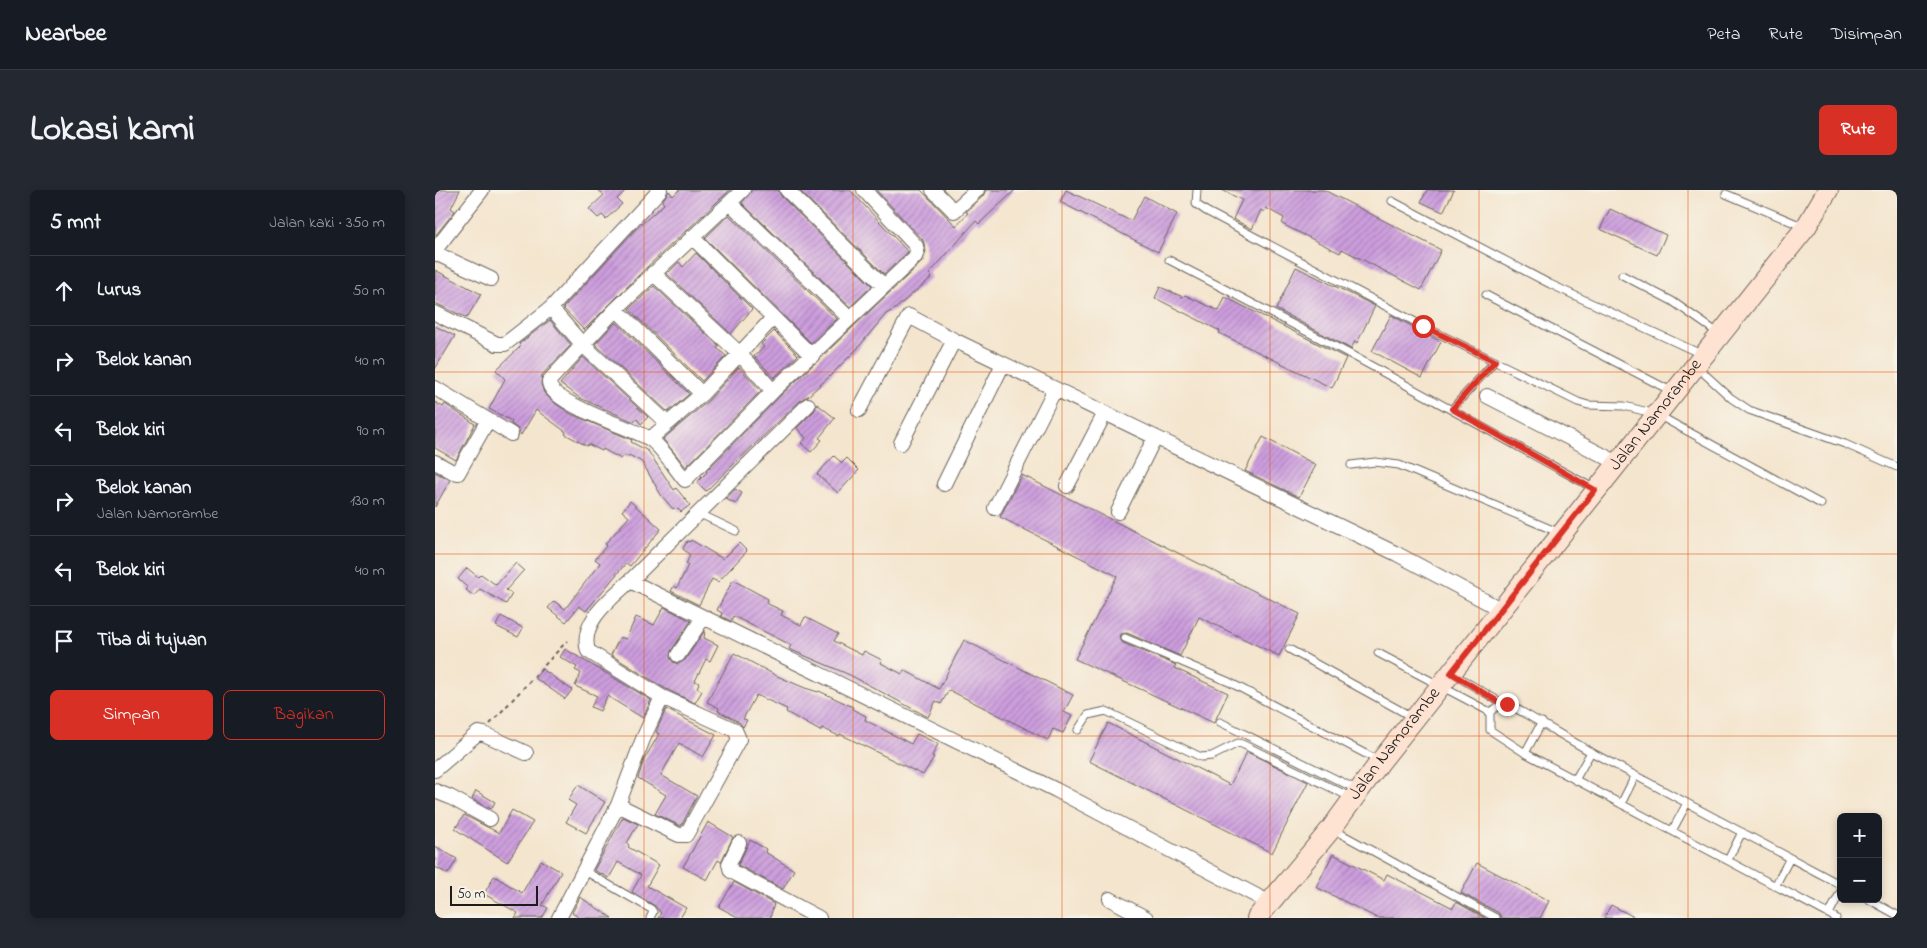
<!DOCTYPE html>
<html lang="id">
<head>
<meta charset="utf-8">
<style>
  :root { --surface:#171b24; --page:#242831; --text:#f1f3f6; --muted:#9ea1a6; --line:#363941; --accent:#d93025 }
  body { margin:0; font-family:"Indie Flower",sans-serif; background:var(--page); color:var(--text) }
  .controls { position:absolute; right:15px; bottom:15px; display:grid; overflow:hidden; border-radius:8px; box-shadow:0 2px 8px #0003 }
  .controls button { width:45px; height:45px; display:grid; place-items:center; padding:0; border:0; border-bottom:1px solid var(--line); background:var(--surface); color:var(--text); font:25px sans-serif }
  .scale { position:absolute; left:15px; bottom:12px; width:88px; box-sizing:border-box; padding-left:5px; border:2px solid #1c1c1c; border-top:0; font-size:14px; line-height:18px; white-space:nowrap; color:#1c1c1c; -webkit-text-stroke:4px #f7f3e8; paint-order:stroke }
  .stop { position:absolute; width:15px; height:15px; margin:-11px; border:4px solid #d93025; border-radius:50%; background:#fff }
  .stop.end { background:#d93025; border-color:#fff; box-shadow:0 1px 5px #0008 }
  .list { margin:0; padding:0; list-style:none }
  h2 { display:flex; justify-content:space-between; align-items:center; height:65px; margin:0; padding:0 20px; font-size:21px }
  h2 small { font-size:16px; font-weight:400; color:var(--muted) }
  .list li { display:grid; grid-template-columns:32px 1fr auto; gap:15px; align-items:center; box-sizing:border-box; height:70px; padding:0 20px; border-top:1px solid var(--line) }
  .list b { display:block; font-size:19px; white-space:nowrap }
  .list p { margin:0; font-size:16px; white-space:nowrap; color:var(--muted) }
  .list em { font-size:16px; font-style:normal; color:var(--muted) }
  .actions { display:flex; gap:10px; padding:15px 20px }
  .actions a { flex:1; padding:11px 0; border:1px solid var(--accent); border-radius:8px; text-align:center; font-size:18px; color:var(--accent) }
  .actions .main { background:var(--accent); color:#fff }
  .icon { flex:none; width:28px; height:28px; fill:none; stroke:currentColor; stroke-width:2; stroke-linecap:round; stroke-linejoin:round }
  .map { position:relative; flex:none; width:1462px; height:728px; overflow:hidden; border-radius:8px }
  header { display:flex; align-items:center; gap:30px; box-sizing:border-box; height:70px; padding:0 25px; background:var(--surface); border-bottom:1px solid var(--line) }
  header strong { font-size:24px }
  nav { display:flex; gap:28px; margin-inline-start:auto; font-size:18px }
  .intro { display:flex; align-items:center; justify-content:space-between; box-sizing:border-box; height:120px; padding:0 30px }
  h1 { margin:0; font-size:35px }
  .button { padding:12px 22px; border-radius:8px; background:var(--accent); color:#fff; font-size:18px; font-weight:700 }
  main { display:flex; gap:30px; padding:0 30px }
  aside { flex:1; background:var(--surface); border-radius:8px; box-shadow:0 2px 8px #0003 }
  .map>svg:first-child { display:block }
  .building { fill:url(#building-hatch) }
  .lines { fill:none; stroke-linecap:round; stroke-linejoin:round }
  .service-casing { stroke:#68625a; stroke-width:9 }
  .minor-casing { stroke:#68625a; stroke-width:16 }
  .secondary-casing { stroke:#68625a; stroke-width:22 }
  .path { stroke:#68625a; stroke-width:2; stroke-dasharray:4 4; stroke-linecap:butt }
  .service { stroke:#fff; stroke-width:7 }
  .minor { stroke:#fff; stroke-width:14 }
  .secondary { stroke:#fee3d2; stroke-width:20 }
  .route { stroke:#d93025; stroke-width:6 }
  .grid { fill:none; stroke:#de560d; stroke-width:1; stroke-opacity:0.55 }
  .labels { text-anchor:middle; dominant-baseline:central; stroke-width:4.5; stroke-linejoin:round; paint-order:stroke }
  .street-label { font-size:18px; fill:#1c1c1c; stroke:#f7f3e8 }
</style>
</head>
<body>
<header>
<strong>Nearbee</strong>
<nav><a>Peta</a><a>Rute</a><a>Disimpan</a></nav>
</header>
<div class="intro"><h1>Lokasi kami</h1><a class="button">Rute</a></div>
<main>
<aside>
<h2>5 mnt<small>Jalan kaki · 350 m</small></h2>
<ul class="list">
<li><svg class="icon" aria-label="ahead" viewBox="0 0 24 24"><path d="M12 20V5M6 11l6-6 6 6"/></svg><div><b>Lurus</b></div><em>50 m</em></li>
<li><svg class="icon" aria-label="right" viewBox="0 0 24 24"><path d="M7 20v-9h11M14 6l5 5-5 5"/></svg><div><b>Belok kanan</b></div><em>40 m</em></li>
<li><svg class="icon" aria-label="left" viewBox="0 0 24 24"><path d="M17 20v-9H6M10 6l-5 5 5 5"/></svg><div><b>Belok kiri</b></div><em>90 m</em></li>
<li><svg class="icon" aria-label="right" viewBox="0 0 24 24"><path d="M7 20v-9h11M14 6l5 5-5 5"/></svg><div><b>Belok kanan</b><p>Jalan Namorambe</p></div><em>130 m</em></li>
<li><svg class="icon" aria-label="left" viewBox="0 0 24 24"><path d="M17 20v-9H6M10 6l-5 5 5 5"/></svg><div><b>Belok kiri</b></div><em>40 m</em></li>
<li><svg class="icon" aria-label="arrive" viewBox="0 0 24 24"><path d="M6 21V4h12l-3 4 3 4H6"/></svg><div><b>Tiba di tujuan</b></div></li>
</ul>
<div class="actions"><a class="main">Simpan</a><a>Bagikan</a></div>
</aside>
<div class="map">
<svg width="1462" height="728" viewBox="0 0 1462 728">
  <defs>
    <pattern id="building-hatch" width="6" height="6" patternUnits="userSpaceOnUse" patternTransform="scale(1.25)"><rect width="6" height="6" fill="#cd9ede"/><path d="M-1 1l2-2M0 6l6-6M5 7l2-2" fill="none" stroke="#a680b3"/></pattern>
  </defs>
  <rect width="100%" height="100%" fill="#f7f3e8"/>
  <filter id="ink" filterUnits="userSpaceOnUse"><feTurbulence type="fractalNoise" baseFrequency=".02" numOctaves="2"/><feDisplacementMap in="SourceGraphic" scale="10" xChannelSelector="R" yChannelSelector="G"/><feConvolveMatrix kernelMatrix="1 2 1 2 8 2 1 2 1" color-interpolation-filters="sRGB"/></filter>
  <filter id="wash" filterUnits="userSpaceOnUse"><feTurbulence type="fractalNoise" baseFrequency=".0096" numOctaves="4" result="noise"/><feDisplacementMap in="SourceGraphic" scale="20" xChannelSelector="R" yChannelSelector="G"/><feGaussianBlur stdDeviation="1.12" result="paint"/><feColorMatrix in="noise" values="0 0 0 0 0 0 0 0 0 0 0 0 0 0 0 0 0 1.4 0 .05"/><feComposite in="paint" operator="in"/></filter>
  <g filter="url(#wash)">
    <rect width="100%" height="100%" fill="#f4e5ce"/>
    <g id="blocks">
      <path class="building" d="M0,0H25L16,18L20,21L0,46Z
        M163,0H191L182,9L187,14L171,29L167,25L163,28L154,19L169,5Z
        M244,0H295L212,77L149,140L128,118L201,39L229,14L227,11L234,1L238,6Z
        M317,0H343L346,6L437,96L415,117L307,13Z
        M364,0H415L473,62L449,84Z
        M441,0H486L521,36L533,23L531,22L548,6L551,0H580L544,34L541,31L494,84L497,87L460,119L451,124L421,160L396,185L373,206L367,209L271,301L262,292L272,282L271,281L344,207L488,71L491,61L488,50Z
        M631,0L696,31L709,6L742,24L723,62L625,12Z
        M787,0H889L1006,60L986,100L907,59L905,63L847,34L849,28L831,18L829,22L826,20L817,39L798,29L807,10Z
        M992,0H1019L1008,22L986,12Z
        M1175,19L1231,45L1222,65L1165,39Z
        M294,25L402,129L376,153L270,48Z
        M261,63L317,119L296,144L232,84L244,72L248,77Z
        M861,77L940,116L922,153L920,151L916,159L841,119Z
        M0,80L46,104L32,128L0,113Z
        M219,96L284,156L282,158L291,166L267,191L194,119Z
        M725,97L748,107L750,105L784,121L790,107L911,168L897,198L784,143L785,141L720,108Z
        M956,125L1006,152L987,188L937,161Z
        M115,130L136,155L107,185L106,194L109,203L121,214L136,224L197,250L196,252L213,261L239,300L241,298L255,315L246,322L241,317L238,319L226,305L207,272L194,265L193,267L189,265L186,269L168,259L167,261L153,254L152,256L130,244L131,242L101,220L86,245L83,239L76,234L77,231L54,219L70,189L61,180L86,156L84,154Z
        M181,132L254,204L233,222L160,154Z
        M0,136L20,146L0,179Z
        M339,141L363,165L339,188L319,166L329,157L326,154Z
        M148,167L213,227L206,234L202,229L199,232L145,208L125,194Z
        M304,177L326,201L251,277L228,249L273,211Z
        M0,212L8,217L10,214L40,234L21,270L0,258Z
        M382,214L400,228L384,248L387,250L376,262L366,253L371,248L362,238L379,221Z
        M828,247L881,275L864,307L810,281Z
        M399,266L407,273L412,268L424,280L403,303L382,284Z
        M0,282L15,290L0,317Z
        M587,285L865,424L844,466L764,427L745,466L692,443L686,444L685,449L688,453L741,475L739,478L793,503L779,533L640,469L682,386L565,327Z
        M300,299L307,303L301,314L291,309Z
        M195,311L226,339L195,376L191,373L151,421L144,416L131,432L113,418L119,411L130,419L165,373L160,369L172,355L170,354L194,327L187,321Z
        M256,350L288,369L304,353L312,361L283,392L277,389L264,415L236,401L239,396L242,398L253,375L251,374L255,365L248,359L252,351L255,352Z
        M81,373L89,380L71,400L77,404L71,414L45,399L39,406L31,400L33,398L23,389L32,378L43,387L46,384L61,395Z
        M298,390L333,409L331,413L348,421L346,425L366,435L370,427L403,444L399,451L427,465L429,461L447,470L446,473L467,484L469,480L504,499L529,450L638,505L629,522L637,526L628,543L618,539L613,550L514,500L506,514L501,511L493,527L415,485L354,459L356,455L298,426L296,431L286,426L287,423L282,420Z
        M229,417L256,431L236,461L235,468L238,472L243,474L250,470L270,440L269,448L283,455L275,471L271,469L260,491L264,493L262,498L267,501L260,513L231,499L176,465L185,447L191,449L201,427L219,435Z
        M66,426L88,438L83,447L61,436Z
        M130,459L216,510L208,528L172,506L165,521L156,517L162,506L140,496L146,483L140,480L142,477L125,467Z
        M299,463L342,486L370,498L383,502L384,501L418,517L417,519L431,526L430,530L476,554L482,544L503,554L497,566L499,567L488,585L405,544L404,546L387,538L385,541L351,522L352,519L321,505L308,529L312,530L308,537L304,532L283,521L284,518L272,512Z
        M107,479L137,500L130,509L100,488Z
        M231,519L281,545L268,567L244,553L226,585L262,606L246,636L220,624L231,605L203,588L209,570L224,544L221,542Z
        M673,533L795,595L812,562L873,592L837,663L654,571Z
        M143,595L170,612L151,643L131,632L141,615L133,610Z
        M41,601L60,612L56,619L37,609Z
        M77,620L98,632L72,672L20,639L29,625L64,643Z
        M188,627L203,634L192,653L194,655L193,657L224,675L212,696L251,718L245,728H223L226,723L220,716L197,702L206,685L183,672L174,688L159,680Z
        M273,632L298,647L286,672L283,670L272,690L248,677Z
        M315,650L331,659L330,662L359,680L348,699L303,675Z
        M0,656L22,669L13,684L0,677Z
        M898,664L949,690L952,684L1018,718L1021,712L1050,728H942L881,697Z
        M106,670L126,682L107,715L113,718L107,728H80L83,723L49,704L59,686L87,703Z
        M1042,673L1114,711L1105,728H1066L1064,723L1026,703Z
        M299,692L339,714L335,728H304L284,717Z
        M145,707L177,728H145L137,723Z
        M1176,715L1201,728H1169Z"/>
    </g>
  </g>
  <g filter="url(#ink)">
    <use href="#blocks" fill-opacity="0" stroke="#68625a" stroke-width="1"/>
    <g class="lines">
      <defs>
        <path id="service" d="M762,0L761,14L771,21L988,136L1143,212L1153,215L1189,216L1221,224L1386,314
          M1291,4L1369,37
          M957,11L1115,94L1268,165
          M734,70L911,162L1160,299
          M1187,85L1237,111L1283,143
          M1051,105L1238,202
          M1262,177L1296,208L1314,220L1410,254L1462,277
          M1017,219L1060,171
          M916,275L940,272L964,275L1125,343
          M263,323L301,341
          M690,448L794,492L944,571
          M854,459L979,528
          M943,463L1055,522L1067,513L1075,515L1156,562L1406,695
          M1018,484L1067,513
          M1055,522V540L1090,563L1401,728
          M785,532L923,600
          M643,540L653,525L671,521L766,567L777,566L803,553L807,554L917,608
          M1090,563L1107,532
          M1140,590L1156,562
          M1186,614L1200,586
          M899,640L1061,728
          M1237,641L1252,613
          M1293,670L1307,642
          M148,680L216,719L218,722L215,728
          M1340,696L1355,668
          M1433,709L1462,725
          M1394,724L1406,701"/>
        <path id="minor" d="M308,0L181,119L114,191C112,213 198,238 215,249C228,258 239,277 250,290L338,201L480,67L482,62L481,56L429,0
          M352,0L448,95
          M498,0L519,21L542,0
          M295,13L414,128
          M257,47L377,166
          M0,60L47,0
          M0,63L56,89
          M218,83L304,163L338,201
          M116,118L147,154L232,233
          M181,119L267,204
          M0,123L62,154H70L116,118L225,0
          M0,198L76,244
          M1052,206L1183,273
          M424,220L474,126L519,150
          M215,249L267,204L338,128
          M466,253L519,150L962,364L1067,420
          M0,272L18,282L23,283L53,230
          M509,294L568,174
          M632,296L670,223
          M560,318L620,199
          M683,322L720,247
          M195,391L373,215
          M243,465L268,428
          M0,580L43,543L49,544L91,563
          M0,601L15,607L55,629
          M183,615L244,645H251L304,549L300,540L227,507L153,461C144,432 176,409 195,391L621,600L835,713
          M304,653L294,674L296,681L384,728
          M675,709L711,728
          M124,728L183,615L208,549L227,507"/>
        <g id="secondary">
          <path id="s1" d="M822,728L896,639L945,572L1371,37L1393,0"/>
        </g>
      </defs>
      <use href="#service" class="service-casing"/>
      <use href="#minor" class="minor-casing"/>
      <use href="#secondary" class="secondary-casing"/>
      <path class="path" d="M55,534L132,451"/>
      <use href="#service" class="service"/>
      <use href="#minor" class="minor"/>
      <use href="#secondary" class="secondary"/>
    </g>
  </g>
  <g class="lines" filter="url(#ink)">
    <path class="route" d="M988,136L1060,171L1017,219L1160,300L1016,483L1067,514H1072"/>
  </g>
  <path class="grid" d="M209,0V728M418,0V728M627,0V728M835,0V728M1044,0V728M1253,0V728M0,182H1462M0,364H1462M0,546H1462"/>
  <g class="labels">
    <g class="street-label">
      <text stroke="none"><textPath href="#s1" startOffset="642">Jalan Namorambe</textPath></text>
      <text stroke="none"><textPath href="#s1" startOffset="222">Jalan Namorambe</textPath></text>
    </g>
  </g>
</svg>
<div class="controls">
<button>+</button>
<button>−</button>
</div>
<div class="scale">50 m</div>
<div class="stop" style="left:988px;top:136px"></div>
<div class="stop end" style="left:1072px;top:514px"></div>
</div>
</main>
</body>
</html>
